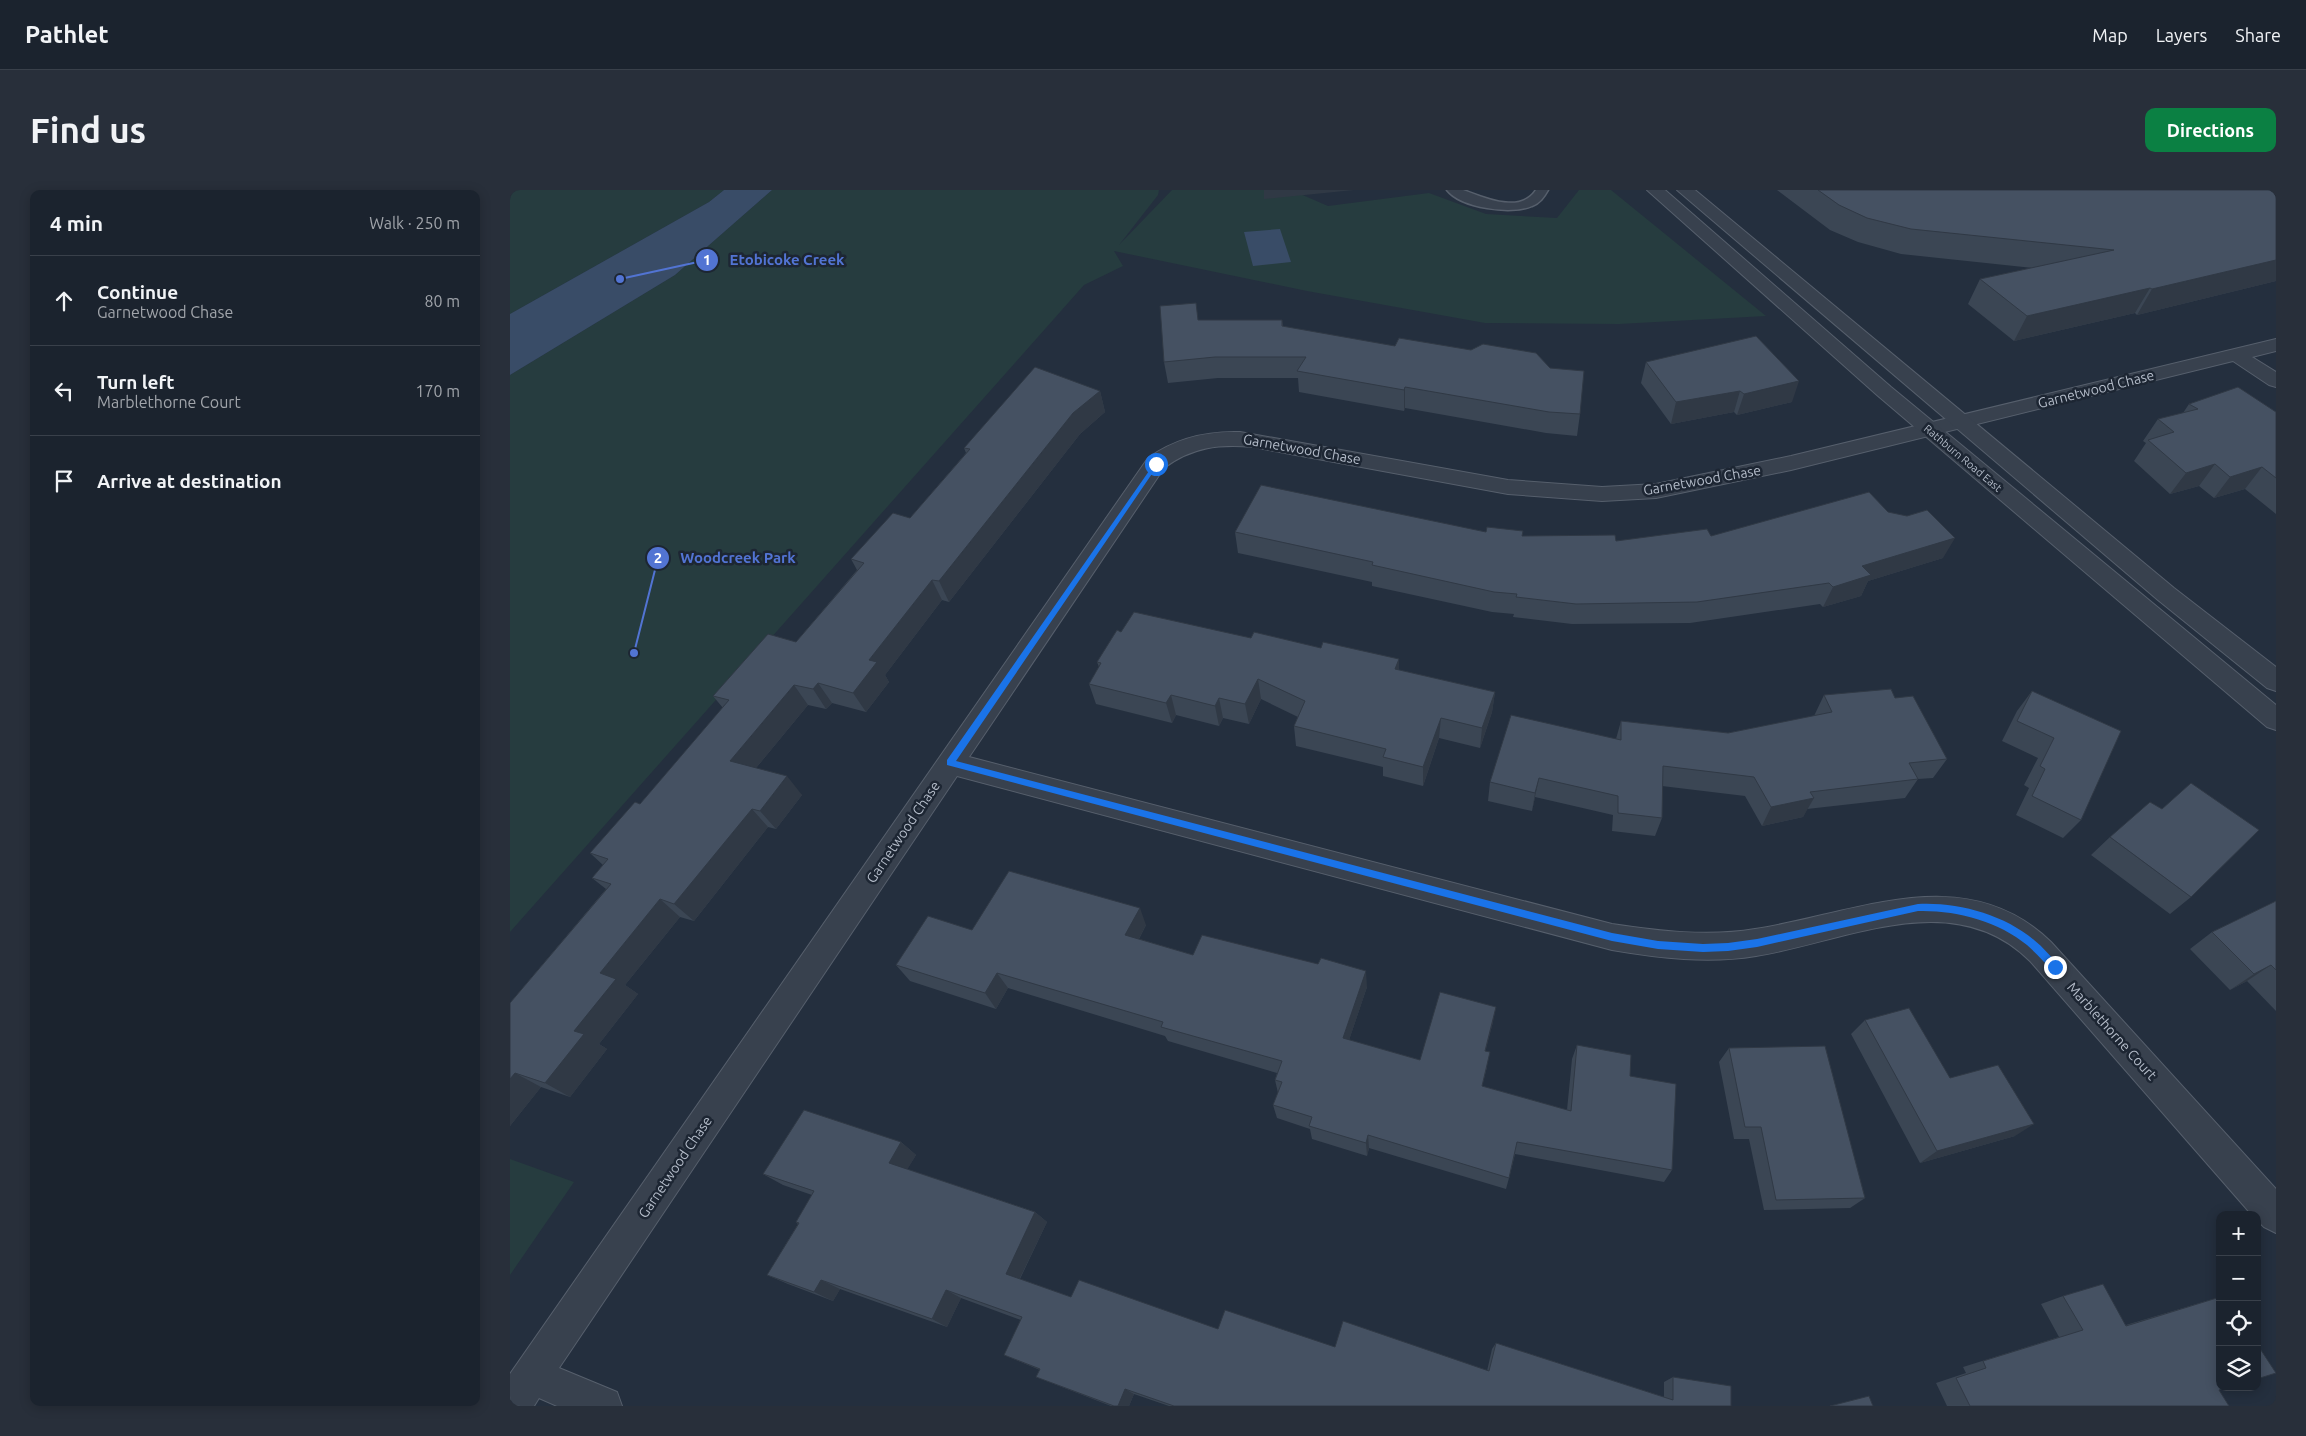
<!DOCTYPE html>
<html lang="en">
<head>
<meta charset="utf-8">
<style>
  :root { --surface:#1b232e; --page:#282f3a; --text:#f1f3f6; --muted:#a0a4aa; --line:#39404a; --accent:#0b8043 }
  body { margin:0; font-family:Ubuntu,sans-serif; background:var(--page); color:var(--text) }
  .controls { position:absolute; right:15px; bottom:15px; display:grid; overflow:hidden; border-radius:10px; box-shadow:0 2px 12px #0003 }
  .controls button { width:45px; height:45px; display:grid; place-items:center; padding:0; border:0; border-bottom:1px solid var(--line); background:var(--surface); color:var(--text); font:25px sans-serif }
  .stop { position:absolute; width:15px; height:15px; margin:-11px; border:4px solid #1a73e8; border-radius:50%; background:#fff }
  .stop.end { background:#1a73e8; border-color:#fff; box-shadow:0 1px 5px #0008 }
  .list { margin:0; padding:0; list-style:none }
  h2 { display:flex; justify-content:space-between; align-items:center; height:65px; margin:0; padding:0 20px; font-size:21px }
  h2 small { font-size:16px; font-weight:400; color:var(--muted) }
  .list li { display:grid; grid-template-columns:32px 1fr auto; gap:15px; align-items:center; box-sizing:border-box; height:90px; padding:0 20px; border-top:1px solid var(--line) }
  .list b { display:block; font-size:19px; white-space:nowrap }
  .list p { margin:0; font-size:16px; white-space:nowrap; color:var(--muted) }
  .list em { font-size:16px; font-style:normal; color:var(--muted) }
  .icon { flex:none; width:28px; height:28px; fill:none; stroke:currentColor; stroke-width:2; stroke-linecap:round; stroke-linejoin:round }
  .map { position:relative; flex:none; width:1766px; height:1216px; overflow:hidden; border-radius:10px }
  header { display:flex; align-items:center; gap:30px; box-sizing:border-box; height:70px; padding:0 25px; background:var(--surface); border-bottom:1px solid var(--line) }
  header strong { font-size:24px }
  nav { display:flex; gap:28px; margin-inline-start:auto; font-size:18px }
  .intro { display:flex; align-items:center; justify-content:space-between; box-sizing:border-box; height:120px; padding:0 30px }
  h1 { margin:0; font-size:35px }
  .button { padding:12px 22px; border-radius:10px; background:var(--accent); color:#fff; font-size:18px; font-weight:700 }
  main { display:flex; gap:30px; padding:0 30px }
  aside { flex:1; background:var(--surface); border-radius:10px; box-shadow:0 2px 12px #0003 }
  .map>svg:first-child { display:block }
  .green { fill:#263c3f }
  .water { fill:#394c67 }
  .lines { fill:none; stroke-linecap:round; stroke-linejoin:round }
  .service-casing { stroke:#565f6c; stroke-width:3 }
  .minor-casing { stroke:#565f6c; stroke-width:2 }
  .tertiary-casing { stroke:#565f6c; stroke-width:2 }
  .service { fill:#38414e; fill-rule:evenodd }
  .minor { fill:#38414e; fill-rule:evenodd }
  .tertiary { fill:#38414e; fill-rule:evenodd }
  .wall { fill:#3b4654 }
  .shaded-wall { fill:#303945 }
  .building { fill:#455162; stroke:#303945 }
  .route { fill:#1a73e8 }
  .labels { text-anchor:middle; dominant-baseline:central; stroke-width:5; stroke-linejoin:round; paint-order:stroke }
  .far-street-label { font-size:11px; fill:#b4bcc9; stroke:#1d2633 }
  .street-label { font-size:14px; fill:#b4bcc9; stroke:#1d2633 }
  .leader { fill:none; stroke:#5274d3; stroke-width:2 }
  .callout-dot { fill:#5274d3; stroke:#1d2633; stroke-width:2 }
  .mark-label { font-size:15px; text-anchor:middle; font-weight:bold; fill:#fff }
  .callout-label { font-size:15px; text-anchor:middle; font-weight:bold; fill:#5274d3; stroke:#1d2633; stroke-width:5; stroke-linejoin:round; paint-order:stroke }
</style>
</head>
<body>
<header>
<strong>Pathlet</strong>
<nav><a>Map</a><a>Layers</a><a>Share</a></nav>
</header>
<div class="intro"><h1>Find us</h1><a class="button">Directions</a></div>
<main>
<aside>
<h2>4 min<small>Walk · 250 m</small></h2>
<ul class="list">
<li><svg class="icon" aria-label="ahead" viewBox="0 0 24 24"><path d="M12 20V5M6 11l6-6 6 6"/></svg><div><b>Continue</b><p>Garnetwood Chase</p></div><em>80 m</em></li>
<li><svg class="icon" aria-label="left" viewBox="0 0 24 24"><path d="M17 20v-9H6M10 6l-5 5 5 5"/></svg><div><b>Turn left</b><p>Marblethorne Court</p></div><em>170 m</em></li>
<li><svg class="icon" aria-label="arrive" viewBox="0 0 24 24"><path d="M6 21V4h12l-3 4 3 4H6"/></svg><div><b>Arrive at destination</b></div></li>
</ul>
</aside>
<div class="map">
<svg width="1766" height="1216" viewBox="0 0 1766 1216">
  <rect width="100%" height="100%" fill="#242f3e"/>
  <path class="green" d="M0,0H214L199,12L0,124Z
    M262,0H649L648,5L609,55L662,0H781L818,16L919,3L976,24L1047,28L1069,0H1101L1256,126L1109,134L975,133L797,101L604,61L613,76L574,95L0,742V185L165,85Z
    M0,969L64,992L0,1085Z"/>
  <path class="water" d="M214,0H262L165,85L0,185V124L199,12Z
    M770,39L781,72L743,76L734,42Z"/>
  <g class="lines">
    <defs>
      <path id="service" d="M937,0C941,0 948,0 953,0C973,7 1010,25 1026,0H1038C1034,7 1030,13 1022,16C1002,25 951,18 937,0Z"/>
      <path id="minor" d="M1766,149V161L1742,167L1766,182V197L1759,195L1723,171L1281,280L1146,308L1092,311L998,304L743,257C709,254 682,257 654,278L459,567L1102,734C1149,741 1198,747 1245,739C1345,724 1455,668 1541,752L1766,999V1043L1754,1037L1747,1030V1025H1742L1520,771C1443,694 1335,752 1246,766C1198,774 1149,768 1102,760L447,586L49,1178L107,1202L112,1216H47L29,1208L24,1216H0V1184L638,268C666,248 696,241 730,242L998,290L1092,297L1146,294L1281,266Z"/>
      <path id="tertiary" d="M1137,0H1155L1381,197L1766,515V540L1757,537L1367,205Z
        M1167,0H1185L1664,398L1766,477V501L1757,498L1648,410Z"/>
    </defs>
    <use href="#service" class="service-casing"/>
    <use href="#minor" class="minor-casing"/>
    <use href="#tertiary" class="tertiary-casing"/>
    <use href="#service" class="service"/>
    <use href="#minor" class="minor"/>
    <use href="#tertiary" class="tertiary"/>
  </g>
  <path class="wall" d="M1267,0H1766V91L1627,125L1625,123L1504,151L1458,114L1470,89L1523,78L1391,64L1348,52L1320,40Z
    M689,130H772L773,136L1070,224L1067,246L1036,243L895,218L894,221L789,202L788,188H708L658,193L654,172Z
    M1136,172L1282,212L1227,225L1224,222L1161,234L1131,193Z
    M590,201L595,222L570,244L439,412L432,410L375,485L379,492L356,522L322,513L316,519L298,515L246,578L292,605L266,639L258,637L184,731L170,727L115,795L128,804L89,854L97,859L60,907L31,897L0,936V813L96,699L82,688L93,675L80,663L130,614L213,518L203,506L286,452L347,380L341,369L400,328L456,263L454,258Z
    M1679,214L1766,222V324L1735,299L1704,308L1689,296L1660,304L1624,271L1636,253L1633,251L1648,229L1673,223Z
    M1378,322L1433,368L1358,391L1351,406L1313,417L1310,414L1180,433L1062,434L1003,427L1004,424L982,422L862,396V392L728,363L725,342H976L1012,346L1106,351L1201,346Z
    M611,442L741,448L889,480L985,502L982,522L970,558L929,548L913,596L873,586V577L786,556L784,536L788,527L751,509L739,534L713,528L709,536L666,525L662,533L586,514L579,494L589,477L587,472Z
    M1522,501L1611,541L1571,630L1553,648L1506,625L1519,598L1514,595L1528,568L1492,551L1507,521Z
    M1314,505L1385,508L1437,569L1423,588L1408,589L1395,608L1297,619L1293,627L1252,636L1235,606L1152,596V628L1145,646L1102,641L1103,625L1025,607L1022,621L978,611L980,592L1106,549L1111,531L1218,543L1304,526Z
    M1600,647L1681,707L1660,724L1581,665Z
    M1766,711V821L1737,791L1720,800L1680,759L1702,742Z
    M636,735L629,749L683,765L857,797L839,850L910,870L983,832L975,861L977,877L972,896L1057,920L1062,869L1067,855L1120,886L1162,980L1154,992L1005,964L999,988L996,999L859,958L857,966L802,949L800,939L767,928L763,915L768,903L765,890L767,883L658,851L655,846L498,798L486,819L400,791L386,775L462,740Z
    M1355,830L1505,946L1410,973L1341,844Z
    M1219,858L1355,1008L1340,1018L1254,1020L1239,949H1224L1209,872Z
    M391,952L406,965L397,979L525,1022L537,1032L510,1089L561,1107L708,1139L977,1181L982,1159L986,1153L1154,1207V1192L1163,1187L1221,1216H659L624,1204L619,1216H601L539,1192L526,1187L530,1180L494,1165L511,1130L451,1108L437,1137L330,1099L323,1111L278,1094L257,1085L288,1034L286,1032L302,1005L273,995L253,984Z
    M1553,1106L1616,1135L1710,1107L1709,1200L1719,1216H1437L1426,1193L1456,1183L1453,1177L1549,1147L1531,1114Z"/>
  <path class="shaded-wall" d="M754,0H844L754,9Z
    M1766,70V91L1627,125L1642,99Z
    M1640,98L1625,123L1504,151L1517,126Z
    M1289,191L1282,212L1227,225L1234,204Z
    M895,197V218L894,221V200Z
    M590,201L595,222L570,244L439,412L429,391L563,223Z
    M1230,201L1224,222L1161,234L1166,212Z
    M1705,274L1689,296L1660,304L1676,283Z
    M1752,277L1735,299L1704,308L1720,287Z
    M1445,348L1433,368L1358,391L1351,406L1313,417L1323,397L1352,376Z
    M422,390L432,410L375,485L379,492L356,522L343,503L359,470Z
    M889,469V489L885,479Z
    M748,489L751,509L739,534L735,514Z
    M308,493L322,513L316,519L303,499Z
    M284,495L298,515L236,590L220,571Z
    M985,502L982,522L970,558L972,538Z
    M661,505L666,525L662,533L656,513Z
    M709,508L713,528L709,536L705,516Z
    M931,528L929,548L913,596V577Z
    M277,586L292,605L266,639L250,621Z
    M1029,588L1025,607L1022,621L1025,603Z
    M1304,608L1293,627L1252,636L1261,617Z
    M242,619L258,637L184,731L164,714Z
    M150,709L170,727L115,795L128,804L89,854L97,859L60,907L35,893L64,841L90,783Z
    M630,718L636,735L622,762L615,745Z
    M1761,775L1737,791L1720,800L1744,784Z
    M856,781L857,797L835,862L833,848Z
    M487,783L498,798L486,819L475,803Z
    M986,817L983,832L972,875L975,861Z
    M5,883L31,897L0,936V889Z
    M1524,934L1505,946L1410,973L1427,961Z
    M858,945L859,958L857,966L856,953Z
    M391,952L406,965L394,985L379,973Z
    M525,1022L537,1032L508,1092L496,1084Z
    M311,1090L330,1099L323,1111L304,1102Z
    M436,1100L451,1108L437,1137L422,1129Z
    M615,1199L624,1204L619,1216H608Z"/>
  <path class="building" d="M1308,0H1766V70L1642,99L1640,98L1517,126L1470,89L1604,60L1401,39L1357,28L1329,15Z
    M686,113L688,130H772V136L885,156L889,148L961,160L973,154L1026,163L1040,178L1074,181L1070,224L1039,222L895,197L894,200L787,181L796,167H705L654,172L650,116Z
    M1246,146L1289,191L1234,204L1230,201L1166,212L1136,172Z
    M525,177L590,201L563,223L429,391L422,390L359,470L367,472L343,503L308,493L303,499L284,495L220,571L277,586L250,621L242,619L164,714L150,709L90,783L106,789L64,841L74,844L35,893L5,883L0,889V813L101,694L82,688L98,669L80,663L125,612L130,614L219,510L203,506L258,444L286,452L354,373L341,369L383,323L400,328L460,259L454,258Z
    M1728,197L1766,222V288L1752,277L1720,287L1705,274L1676,283L1638,250L1664,242L1648,229L1688,219L1679,214Z
    M751,295L976,342L977,337L1013,341L1012,346L1105,345L1106,351L1197,339L1201,346L1359,302L1378,322L1397,326L1417,320L1445,348L1352,376L1361,385L1323,397L1319,393L1187,412L1066,414L1006,407L1007,404L984,402L862,375L863,372L725,342Z
    M624,422L741,448L744,442L811,458L813,452L889,469L885,479L985,502L972,538L931,528L913,577L873,567L876,559L784,536L795,511L748,489L735,514L709,508L705,516L661,505L656,513L579,494L591,473L587,472L607,440L611,442Z
    M1381,499L1385,508L1403,506L1437,569L1399,573L1408,589L1300,602L1304,608L1261,617L1244,587L1153,576L1152,628L1108,623V606L1029,588L1025,603L980,592L1001,525L1111,550V531L1218,543L1322,522L1314,505Z
    M1522,501L1611,541L1571,630L1522,606L1535,579L1530,576L1544,548L1507,531Z
    M1681,593L1749,640L1681,707L1600,647L1640,612L1652,619Z
    M499,681L630,718L615,745L683,765L692,745L808,774L811,768L856,781L833,848L910,870L930,802L986,817L975,861L980,862L972,896L1061,921L1067,855L1121,865L1120,886L1166,894L1162,980L1007,952L999,988L858,945L856,953L799,936L802,927L763,915L772,892L765,890L772,871L651,837L653,832L487,783L475,803L386,775L418,726L462,740Z
    M1766,711V780L1761,775L1744,784L1702,742Z
    M1399,818L1440,888L1488,875L1524,934L1427,961L1355,830Z
    M1315,856L1355,1008L1266,1010L1251,937H1235L1219,858Z
    M294,920L391,952L379,973L525,1022L496,1084L561,1107L569,1090L708,1139L715,1120L825,1157L833,1131L979,1181L986,1153L1163,1210V1187L1221,1196V1216H664L615,1199L608,1216H604L526,1187L530,1179L494,1165L512,1127L436,1100L422,1129L311,1090L304,1102L257,1085L289,1033L286,1032L304,1001L253,984Z
    M1593,1094L1616,1136L1710,1107V1197H1719L1709,1200L1719,1216H1460L1446,1188L1476,1178L1473,1171L1573,1140L1553,1106Z
    M1747,1154L1766,1183L1747,1189Z
    M1359,1206L1363,1216H1320Z"/>
  <path class="route" d="M646,271L648,275L446,571L1102,743L1148,751L1193,754L1218,753L1247,749L1408,714C1447,712 1493,724 1524,750C1533,757 1540,766 1548,774V780H1542C1534,772 1526,763 1517,755C1488,731 1446,720 1408,721L1247,757L1218,761L1193,762L1148,759L1102,751L437,575V570Z"/>
  <g class="labels">
    <g class="far-street-label">
      <text transform="translate(1453 268) rotate(40)">Rathburn Road East</text>
    </g>
    <g class="street-label">
      <text transform="translate(1586 199) rotate(-14)">Garnetwood Chase</text>
      <text transform="translate(792 259) rotate(10)">Garnetwood Chase</text>
      <text transform="translate(1192 290) rotate(-10)">Garnetwood Chase</text>
      <text transform="translate(393 642) rotate(-56)">Garnetwood Chase</text>
      <text transform="translate(1602 841) rotate(48)">Marblethorne Court</text>
      <text transform="translate(165 977) rotate(-56)">Garnetwood Chase</text>
    </g>
  </g>
  <path class="leader" d="M110 89L197 70M124 463L148 368"/>
  <g class="callout-dot">
    <circle cx="110" cy="89" r="5"/>
    <circle cx="124" cy="463" r="5"/>
    <circle cx="197" cy="70" r="12"/>
    <circle cx="148" cy="368" r="12"/>
  </g>
  <g class="mark-label">
    <text x="197" y="75">1</text>
    <text x="148" y="373">2</text>
  </g>
  <g class="callout-label">
    <text x="277" y="75">Etobicoke Creek</text>
    <text x="228" y="373">Woodcreek Park</text>
  </g>
</svg>
<div class="controls">
<button>+</button>
<button>−</button>
<button><svg class="icon" aria-label="locate" viewBox="0 0 24 24"><circle cx="12" cy="12" r="6"/><path d="M12 2v4M12 18v4M2 12h4M18 12h4"/></svg></button>
<button><svg class="icon" aria-label="layers" viewBox="0 0 24 24"><path d="M12 4l9 5-9 5-9-5zM3 14l9 5 9-5"/></svg></button>
</div>
<div class="stop" style="left:646px;top:274px"></div>
<div class="stop end" style="left:1545px;top:777px"></div>
</div>
</main>
</body>
</html>
